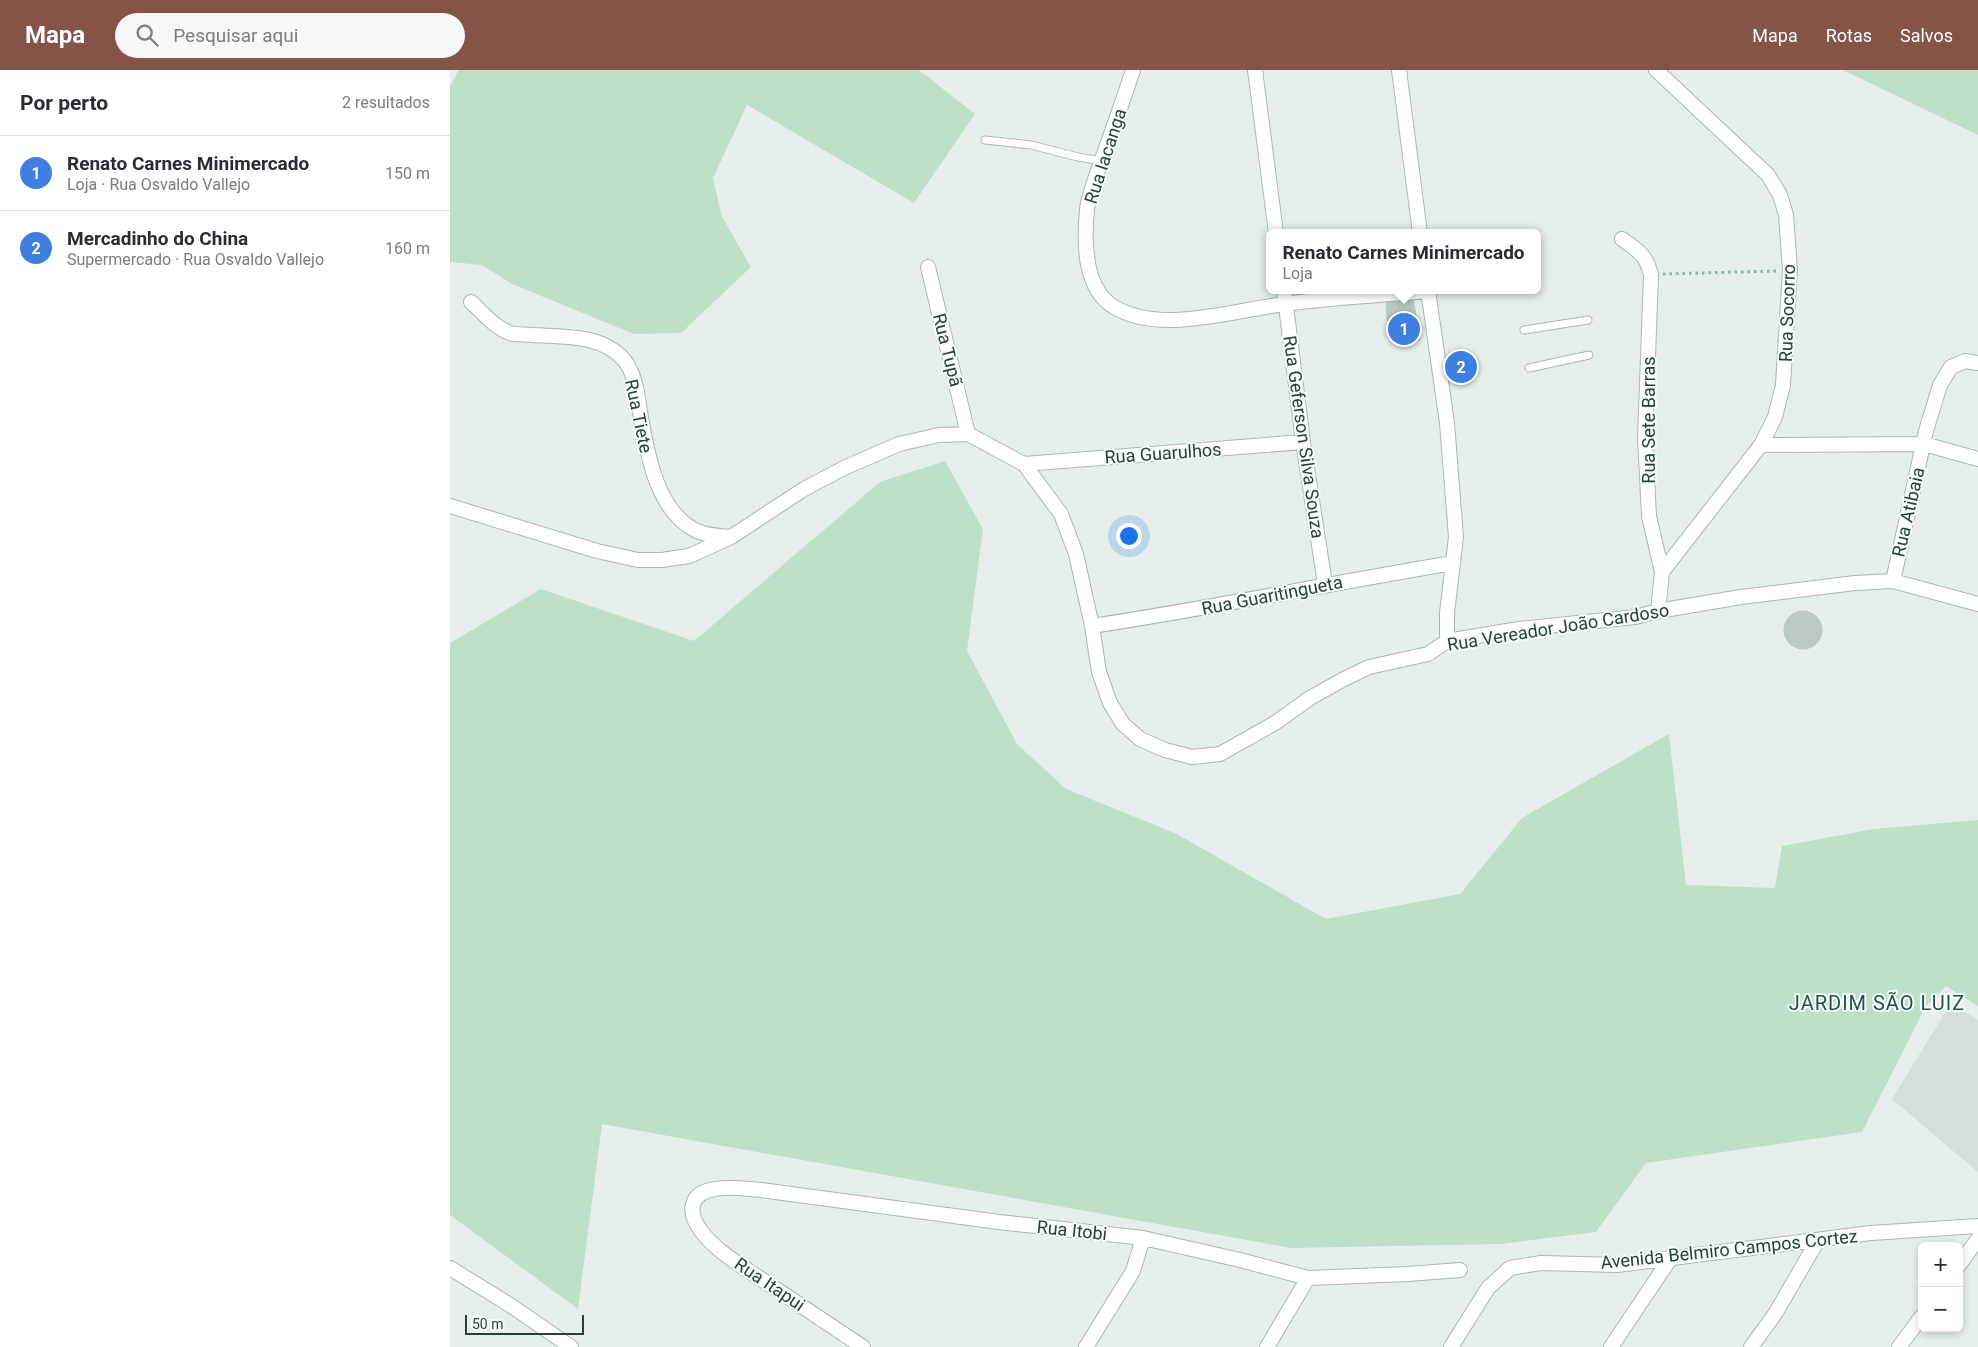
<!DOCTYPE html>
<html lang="pt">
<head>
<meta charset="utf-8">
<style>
  :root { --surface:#fff; --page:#f7f7f7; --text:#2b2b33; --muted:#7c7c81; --line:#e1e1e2; --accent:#855347 }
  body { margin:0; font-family:Roboto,sans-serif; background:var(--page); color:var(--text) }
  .controls { position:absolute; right:15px; bottom:15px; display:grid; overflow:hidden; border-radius:8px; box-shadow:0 2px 8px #0003 }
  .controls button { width:45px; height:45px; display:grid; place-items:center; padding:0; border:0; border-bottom:1px solid var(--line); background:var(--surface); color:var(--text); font:25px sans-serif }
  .scale { position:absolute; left:15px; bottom:12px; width:119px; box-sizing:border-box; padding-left:5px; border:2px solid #24423a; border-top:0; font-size:14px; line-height:18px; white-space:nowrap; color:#24423a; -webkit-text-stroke:4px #f7fbf9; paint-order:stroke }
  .you { position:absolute; left:678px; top:465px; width:18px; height:18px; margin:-12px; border:4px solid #fff; border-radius:50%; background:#1a73e8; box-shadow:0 0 0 8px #1a73e833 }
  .badge { display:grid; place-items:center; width:32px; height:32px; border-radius:50%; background:var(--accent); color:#fff; font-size:16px; font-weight:700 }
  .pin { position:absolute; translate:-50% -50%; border:2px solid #fff; box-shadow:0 1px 5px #0006 }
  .popup { position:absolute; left:816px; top:159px; width:275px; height:65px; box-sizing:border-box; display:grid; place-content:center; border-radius:8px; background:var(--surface); filter:drop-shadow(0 1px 4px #0005); font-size:16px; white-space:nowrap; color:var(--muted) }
  .popup b { font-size:19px; color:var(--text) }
  .popup::after { content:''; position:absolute; left:50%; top:100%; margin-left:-10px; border:10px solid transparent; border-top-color:var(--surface) }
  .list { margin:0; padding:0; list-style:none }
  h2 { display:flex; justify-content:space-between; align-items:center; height:65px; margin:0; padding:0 20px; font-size:21px }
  h2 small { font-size:16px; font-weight:400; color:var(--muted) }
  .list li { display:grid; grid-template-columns:32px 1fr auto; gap:15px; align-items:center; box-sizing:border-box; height:75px; padding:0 20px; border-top:1px solid var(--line) }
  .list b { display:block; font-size:19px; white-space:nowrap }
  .list p { margin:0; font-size:16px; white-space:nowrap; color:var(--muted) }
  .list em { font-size:16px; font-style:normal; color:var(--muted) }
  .icon { flex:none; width:28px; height:28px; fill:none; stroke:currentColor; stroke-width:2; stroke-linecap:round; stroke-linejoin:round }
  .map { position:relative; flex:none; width:1528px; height:1277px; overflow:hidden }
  header { display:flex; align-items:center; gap:30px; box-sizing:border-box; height:70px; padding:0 25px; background:var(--accent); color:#fff }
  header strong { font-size:24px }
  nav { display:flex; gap:28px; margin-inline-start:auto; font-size:18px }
  .search { width:350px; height:45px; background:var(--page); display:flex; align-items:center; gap:12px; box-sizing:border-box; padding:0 18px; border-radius:28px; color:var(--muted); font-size:19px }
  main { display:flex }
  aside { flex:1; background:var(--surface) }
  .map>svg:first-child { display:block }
  .built { fill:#d4dfda }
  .green { fill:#bfe0c8 }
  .building { fill:#bbcac4; stroke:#b8c9c2 }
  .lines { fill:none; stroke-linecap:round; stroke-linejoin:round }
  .service-casing { stroke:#a8b8b2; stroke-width:9 }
  .minor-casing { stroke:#a8b8b2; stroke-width:16 }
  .path { stroke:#86b3a5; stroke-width:3; stroke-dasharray:2.5 4; stroke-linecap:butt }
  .service { stroke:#fff; stroke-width:7 }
  .minor { stroke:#fff; stroke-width:14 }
  .labels { text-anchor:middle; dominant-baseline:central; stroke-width:4; stroke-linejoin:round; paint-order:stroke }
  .street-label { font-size:18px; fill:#24423a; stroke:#f7fbf9 }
  .quarter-label { font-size:20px; letter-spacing:1px; fill:#1f5548; stroke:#f7fbf9 }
</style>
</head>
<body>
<header>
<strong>Mapa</strong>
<div class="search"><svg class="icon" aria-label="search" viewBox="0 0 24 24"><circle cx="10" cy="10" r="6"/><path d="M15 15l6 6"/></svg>Pesquisar aqui</div>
<nav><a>Mapa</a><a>Rotas</a><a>Salvos</a></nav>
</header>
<main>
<aside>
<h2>Por perto<small>2 resultados</small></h2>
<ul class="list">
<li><span class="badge" style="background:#3f7fe0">1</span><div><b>Renato Carnes Minimercado</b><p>Loja · Rua Osvaldo Vallejo</p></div><em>150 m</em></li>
<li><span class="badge" style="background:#3f7fe0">2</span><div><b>Mercadinho do China</b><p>Supermercado · Rua Osvaldo Vallejo</p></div><em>160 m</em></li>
</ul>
</aside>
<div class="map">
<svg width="1528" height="1277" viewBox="0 0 1528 1277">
  <rect width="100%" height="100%" fill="#e6efeb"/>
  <path class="built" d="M1501,933L1528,950V1102L1442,1029Z"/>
  <path class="green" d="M9,0H469L525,44L464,133L297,35L263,108L272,147L301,197L231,263L184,264L62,214L32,195L0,192V16Z
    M1393,0H1528V65Z
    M495,391L533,459L517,581L567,674L616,719L727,764L876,849L1010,824L1072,748L1219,664L1236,815L1325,818L1332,776L1424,759L1528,750V936L1496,916L1476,936L1412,1062L1196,1093L1146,1162L1051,1174L841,1178L152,1054L128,1239L0,1145V573L91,519L244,571L430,412Z"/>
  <path class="building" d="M963,227L970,270L942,272L937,249L936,229Z
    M1334 560a19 19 0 1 1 38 0a19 19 0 1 1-38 0Z"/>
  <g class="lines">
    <defs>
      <path id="service" d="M535,70L581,75L628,87L652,91
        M1074,260L1138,250
        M1079,298L1139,285"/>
      <path id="minor" d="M683,0C673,30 663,60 652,89C647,105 639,123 637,140C634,171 633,218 664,237C711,265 784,240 835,234C882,228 930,225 978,221
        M805,0L826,163
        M949,0L970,163
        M1206,0L1318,105L1330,125L1336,145L1340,200L1333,315L1325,347L1311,375L1212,502
        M1172,169C1188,181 1196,184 1201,205L1195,368L1199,446L1212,502L1208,541
        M478,197L518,364
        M834,220L853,372L875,514
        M978,220L997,353L1006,467L997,543V571
        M21,232C33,243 44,257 60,263C66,265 75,264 83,265C114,267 153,264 175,291C185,304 188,326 190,342C197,382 206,442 247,461C257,466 271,466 281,467
        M1311,375L1474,374L1528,389
        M574,394L853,372
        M0,436L147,481L188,490H212L239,486L281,467L354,419L396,397L449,374L489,365L518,364L574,394L611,444L626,484L642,556L649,602L660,633L673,654L690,669L715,680L742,687L770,684L825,653L860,628L894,609L919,597L978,584L997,571L1069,559L1185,547L1208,541L1291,527L1405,513L1443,511L1528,534
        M1443,511L1476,361L1490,315L1501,297L1515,291L1528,293
        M642,556C762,538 882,513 1003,493
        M1509,1195L1528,1169
        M0,1198L60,1235L121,1277
        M413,1277C380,1255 347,1233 314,1211C292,1196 267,1182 251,1161C237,1142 239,1123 265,1119C280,1116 296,1119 311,1120L549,1152L693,1168L790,1190L858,1208L958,1204L1010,1200
        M636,1277L683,1201L693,1168
        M817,1277L858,1208
        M1001,1277L1038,1218L1060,1198L1091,1193L1167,1195L1421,1163L1528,1156
        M1161,1277L1220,1189
        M1301,1277L1325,1244L1368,1170
        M1449,1277L1472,1246"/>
    </defs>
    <use href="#service" class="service-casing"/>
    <use href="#minor" class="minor-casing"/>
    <path class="path" d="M1213,204L1327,201"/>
    <use href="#service" class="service"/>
    <use href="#minor" class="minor"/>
  </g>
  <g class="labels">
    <g class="street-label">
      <text transform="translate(655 86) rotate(-72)">Rua Iacanga</text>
      <text transform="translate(1337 243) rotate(-88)">Rua Socorro</text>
      <text transform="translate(498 280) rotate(76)">Rua Tupã</text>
      <text transform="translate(189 346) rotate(78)">Rua Tiete</text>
      <text transform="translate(1198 350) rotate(-90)">Rua Sete Barras</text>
      <text transform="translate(854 367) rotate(82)">Rua Geferson Silva Souza</text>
      <text transform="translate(713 383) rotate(-4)">Rua Guarulhos</text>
      <text transform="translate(1458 442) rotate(-77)">Rua Atibaia</text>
      <text transform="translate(822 525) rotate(-11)">Rua Guaritingueta</text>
      <text transform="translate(1108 557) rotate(-9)">Rua Vereador João Cardoso</text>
      <text transform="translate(622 1160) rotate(6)">Rua Itobi</text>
      <text transform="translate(1279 1179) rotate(-6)">Avenida Belmiro Campos Cortez</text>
      <text transform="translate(320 1214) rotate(34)">Rua Itapui</text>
    </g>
    <g class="quarter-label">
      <text x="1427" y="933">JARDIM SÃO LUIZ</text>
    </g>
  </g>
</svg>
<div class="controls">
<button>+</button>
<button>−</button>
</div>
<div class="scale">50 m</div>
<div class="you"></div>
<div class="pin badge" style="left:954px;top:259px;background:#3f7fe0">1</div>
<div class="popup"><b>Renato Carnes Minimercado</b>Loja</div>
<div class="pin badge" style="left:1011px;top:297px;background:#3f7fe0">2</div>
</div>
</main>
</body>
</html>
